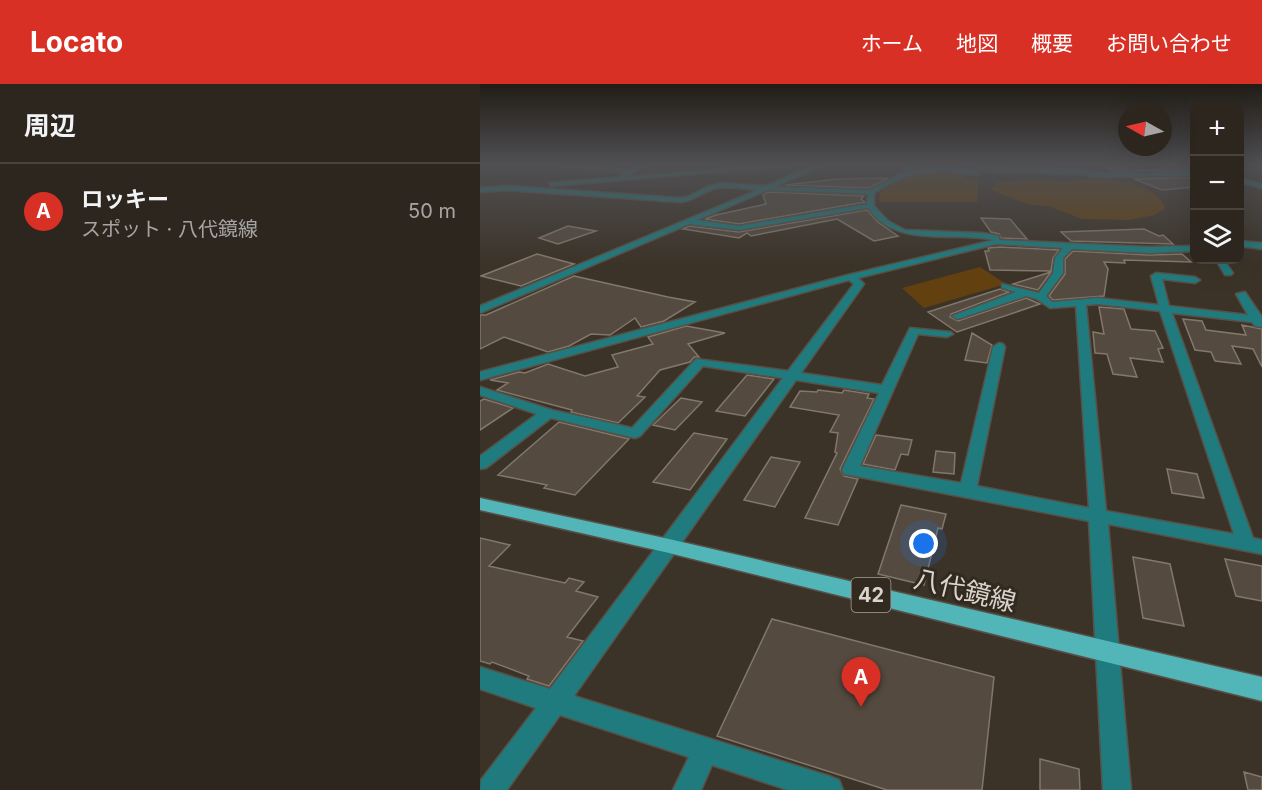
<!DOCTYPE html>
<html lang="ja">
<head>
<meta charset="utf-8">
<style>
  :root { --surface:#2d261e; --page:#39322b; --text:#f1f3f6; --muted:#a7a5a4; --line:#48433c; --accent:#d93025 }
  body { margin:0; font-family:Inter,"Noto Sans JP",sans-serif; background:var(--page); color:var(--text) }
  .controls { position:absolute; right:18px; top:18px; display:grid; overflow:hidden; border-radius:12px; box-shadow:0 6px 24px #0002 }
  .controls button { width:54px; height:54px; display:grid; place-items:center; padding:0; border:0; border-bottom:2px solid var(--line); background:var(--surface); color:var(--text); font:30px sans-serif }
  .compass { position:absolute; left:638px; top:18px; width:54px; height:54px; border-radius:50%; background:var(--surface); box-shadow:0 6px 24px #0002; rotate:278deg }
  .you { position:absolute; left:444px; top:460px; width:21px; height:21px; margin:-15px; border:4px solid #fff; border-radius:50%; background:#1a73e8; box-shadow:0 0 0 9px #1a73e833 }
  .badge { display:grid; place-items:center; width:39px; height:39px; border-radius:50%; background:var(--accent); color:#fff; font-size:20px; font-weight:700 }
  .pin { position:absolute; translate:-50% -50px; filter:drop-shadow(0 2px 3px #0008) }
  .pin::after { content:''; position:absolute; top:32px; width:21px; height:18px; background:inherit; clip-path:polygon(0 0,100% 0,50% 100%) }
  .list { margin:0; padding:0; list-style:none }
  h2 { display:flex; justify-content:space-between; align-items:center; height:78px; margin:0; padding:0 24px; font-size:26px }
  h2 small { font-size:20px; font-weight:400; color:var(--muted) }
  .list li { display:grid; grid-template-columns:39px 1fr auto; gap:18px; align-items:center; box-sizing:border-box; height:96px; padding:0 24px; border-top:2px solid var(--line) }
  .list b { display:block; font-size:22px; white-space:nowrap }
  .list p { margin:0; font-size:20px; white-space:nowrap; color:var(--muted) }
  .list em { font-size:20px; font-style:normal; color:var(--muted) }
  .icon { flex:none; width:33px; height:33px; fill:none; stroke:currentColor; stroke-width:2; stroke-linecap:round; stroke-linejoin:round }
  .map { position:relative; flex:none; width:782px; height:706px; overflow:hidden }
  header { display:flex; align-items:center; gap:36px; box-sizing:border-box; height:84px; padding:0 30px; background:var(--accent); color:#fff }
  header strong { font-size:28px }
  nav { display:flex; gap:33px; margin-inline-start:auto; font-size:21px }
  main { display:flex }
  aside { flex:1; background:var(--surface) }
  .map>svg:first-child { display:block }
  .green { fill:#624010 }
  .building { fill:#544a3f; stroke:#82776b; stroke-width:1.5 }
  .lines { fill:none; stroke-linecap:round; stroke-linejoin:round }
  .minor-casing { stroke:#585046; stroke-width:3 }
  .major-casing { stroke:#585046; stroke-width:3 }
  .minor { fill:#207b7e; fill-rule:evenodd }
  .major { fill:#52b5b8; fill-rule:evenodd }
  .labels { text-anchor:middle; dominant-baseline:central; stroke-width:6; stroke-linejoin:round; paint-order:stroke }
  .shield { fill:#32291f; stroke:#a8a19a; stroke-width:1.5 }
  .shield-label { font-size:20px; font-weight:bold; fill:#dad4ce }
  .near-street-label { font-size:26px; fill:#dad4ce; stroke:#32291f }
</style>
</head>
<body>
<header>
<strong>Locato</strong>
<nav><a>ホーム</a><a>地図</a><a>概要</a><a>お問い合わせ</a></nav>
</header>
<main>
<aside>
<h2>周辺<small></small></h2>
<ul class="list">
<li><span class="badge">A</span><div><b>ロッキー</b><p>スポット · 八代鏡線</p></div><em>50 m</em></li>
</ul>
</aside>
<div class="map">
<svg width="782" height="706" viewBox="0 0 782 706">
  <rect width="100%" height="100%" fill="#3c3328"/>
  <path class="green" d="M478,88L490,96L498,97L497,118H399L400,108C430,88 443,89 478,88Z
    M569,95C583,100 605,95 621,95C639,96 682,103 685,125L674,131L649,136L602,135L568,122L550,121L511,106L519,98Z
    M500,183L526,200L444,224L422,204Z"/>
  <path class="building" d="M705,80L714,82V86L634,87L620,81Z
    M408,94L389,104L305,101L358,95Z
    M714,94V103L682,106L654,95Z
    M288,108L384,112L381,115L385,118L259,140L225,135L236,131L286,120L283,111Z
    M387,126L398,138L418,152L394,157L357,135L271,152L267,149L259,154L203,145L209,142L259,148Z
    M501,134L530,135L547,155L521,154L519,150L511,148Z
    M88,142L116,147L78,160L59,154Z
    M664,145L679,152L683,151L693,160L591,157L581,148Z
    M520,163L579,166L573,174L571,187L510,186L505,167H509L508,164Z
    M593,167L669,171L702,170L711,178L644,176L645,179L624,178L628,185L624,212L573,216L569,212L585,190V175Z
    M57,170L94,180L41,202L1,192Z
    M571,188L558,206L533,200Z
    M94,192L188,213L215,218L184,237L161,243L155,234L130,251L111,250L89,262L68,268L24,253L0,265V231H6Z
    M520,205L529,208L471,230L470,233L478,237L546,214L560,220L477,248L448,228Z
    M619,223L644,225L651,245L675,247L683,264L678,265L683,278L650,274L657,293L633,290L627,270L615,269L613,248L624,250Z
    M703,235L722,237L726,246L766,251L762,241L782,245V283L773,265L752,262L761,280L735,277L731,268L715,266Z
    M206,242L245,249L208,260L219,273H214L210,278L180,286L157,312L165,313L138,339L91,328L92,326L17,306L28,299L10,296L39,288L45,289L68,280L105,292L138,283L132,271L173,260L168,253Z
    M492,249L512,261L507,279L485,276Z
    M267,291L294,295L265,332L236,327Z
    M338,306L362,309L364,306L389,310L387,314L394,315L360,385L364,392L378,395L358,441L325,434L357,369L355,368L358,349L350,348L359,331L310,323L320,307L337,308Z
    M201,314L222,318L195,346L173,341Z
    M4,315L33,324L0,346V317Z
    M79,338L149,355L95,411L64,404L67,401L18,391Z
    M214,349L247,355L210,406L173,398Z
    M396,351L432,356L428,371L421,370L415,386L383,380Z
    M456,367L475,369L474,390L453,388Z
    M291,373L320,378L295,423L264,416Z
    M687,385L717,390L724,414L692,409Z
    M421,421L466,430L462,445L458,444L444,501L398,490Z
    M0,454L30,461L9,482L85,499L89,494L104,498L96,507L118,513L87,553L103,557L69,602L47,595L49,592L12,578L10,580L0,577Z
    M653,473L690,480L704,542L663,534Z
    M745,475L782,482V517L756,512Z
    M292,535L514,593L502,706H407L237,652Z
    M560,675L599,685L600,706H560Z
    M764,688L782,693V706H768Z"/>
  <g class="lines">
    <defs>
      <path id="minor" d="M61,80L150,86L162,80H170L144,93L302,80H333L71,102L69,99L142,93L140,91L144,88Z
        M338,80H346L295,103L390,106L427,86L423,80H428L432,85L475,84L497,87L499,90C491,91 483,88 475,88C440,86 424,90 394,109V122L408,137L425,146L502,149L519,152V156L669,163L714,162V167L669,169L592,165L583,174V189L566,212L572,218L618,214L679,221L671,192L676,189L715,193L720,196L715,199L682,195L689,222L768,231L756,210L765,208L782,233V243L775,242L772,238L692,229L773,454L782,456V470L628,440L651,706H623L609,437L364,390L362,386L399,309L316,296L94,612L349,692L359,696L363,706H308L232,681L221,706H193L209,673L80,631L27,706H0L1,696L56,624L0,605V583L70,605L303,294L223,282L160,352L155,354L71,334L6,384L0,385V372L57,330L0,311V303L72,326L152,344L216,275L308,287L374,200L369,196L0,296V288L368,191L514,156C471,147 417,165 388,124L259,146L209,140L0,229V222L278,106C264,105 247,101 233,105C222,109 214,116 201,118L24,106L0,108V104L29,102L201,114L207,113L227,103L242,99L286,102ZM288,106L388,110L387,120L259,142L217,136ZM516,160L583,164L575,174L573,189L559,209L522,200V204L536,208L472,232L477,235L481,234L546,212L557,215L570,224L596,222L609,424L497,402L525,263L523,260L519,259L513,263L481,399L380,382L438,250L467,253L473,250L471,248L430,244L402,301L321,289L384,200L378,194ZM618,220L680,227L754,450L626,427L606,221Z
        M492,80L506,83L606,86L612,89L714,88V92L611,93L605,90L506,87L496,85Z
        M760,94L782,100V104L760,98Z
        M760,157L782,159V165L760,162Z
        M736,176H744L753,189L751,191H745Z"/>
      <path id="major" d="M0,414L189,455L782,593V617L189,469L0,426Z"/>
    </defs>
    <use href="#minor" class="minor-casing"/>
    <use href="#major" class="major-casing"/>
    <use href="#minor" class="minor"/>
    <use href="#major" class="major"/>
  </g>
  <linearGradient id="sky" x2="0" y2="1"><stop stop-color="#211c16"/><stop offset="0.45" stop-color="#505053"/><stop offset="1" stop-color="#505053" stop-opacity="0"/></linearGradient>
  <rect width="782" height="179" fill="url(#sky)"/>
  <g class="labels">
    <rect class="shield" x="371.5" y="494" width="39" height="34" rx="4.5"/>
    <g class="shield-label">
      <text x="391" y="511">42</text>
    </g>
    <g class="near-street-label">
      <text transform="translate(485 506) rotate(14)">八代鏡線</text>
    </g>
  </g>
</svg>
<div class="controls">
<button>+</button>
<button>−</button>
<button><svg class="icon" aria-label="layers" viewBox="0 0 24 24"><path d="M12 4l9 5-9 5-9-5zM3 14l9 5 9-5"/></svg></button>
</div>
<svg class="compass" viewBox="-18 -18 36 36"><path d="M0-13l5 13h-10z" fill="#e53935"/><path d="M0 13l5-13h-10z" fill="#a7a5a4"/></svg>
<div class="you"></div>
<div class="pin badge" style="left:381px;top:623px">A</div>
</div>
</main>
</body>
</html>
